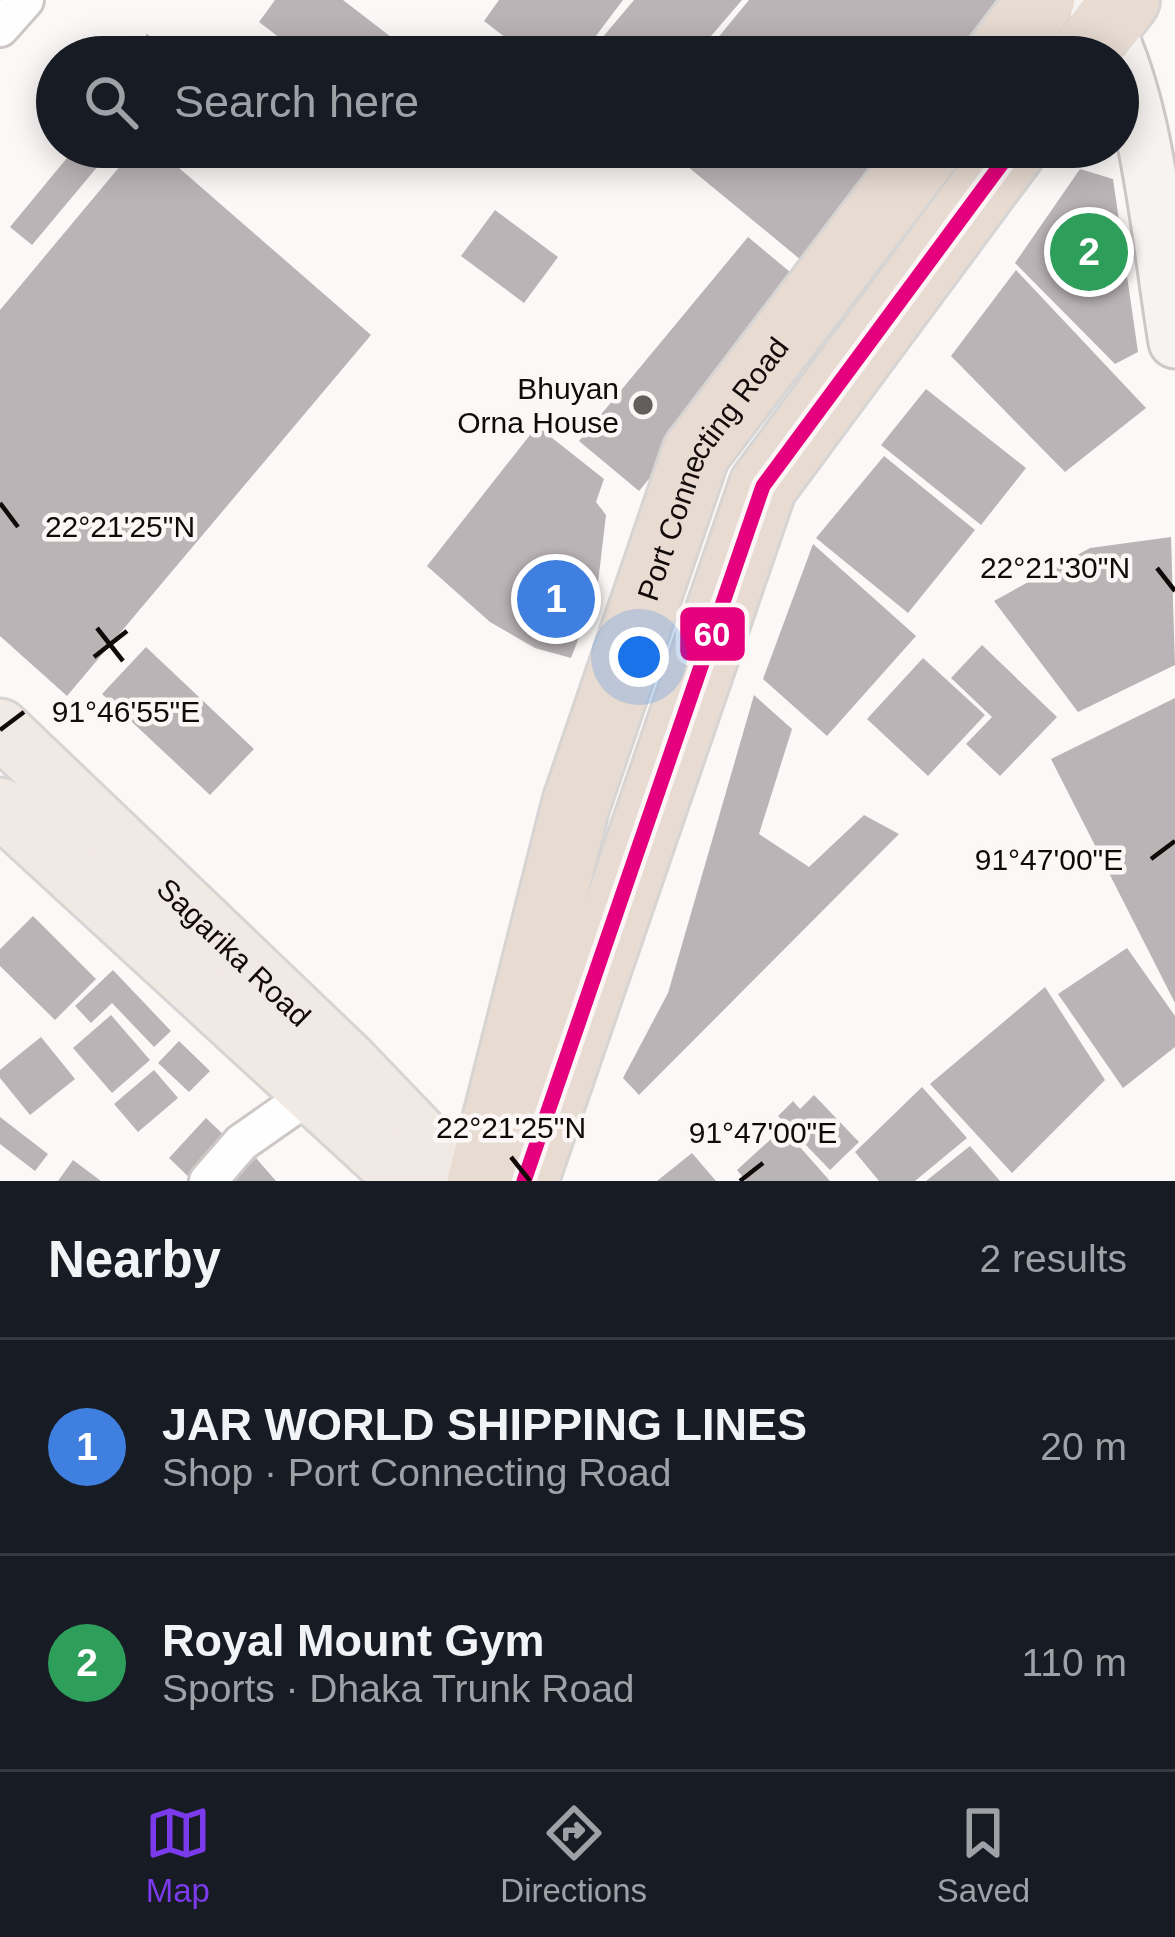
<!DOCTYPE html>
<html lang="en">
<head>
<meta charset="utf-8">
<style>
  :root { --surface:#171b24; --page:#20242c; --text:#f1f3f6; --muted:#9ea1a6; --line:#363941; --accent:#7c3aed }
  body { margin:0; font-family:Helvetica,sans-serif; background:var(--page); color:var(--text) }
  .you { position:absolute; left:639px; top:657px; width:42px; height:42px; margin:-30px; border:9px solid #fff; border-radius:50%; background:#1a73e8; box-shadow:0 0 0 18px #1a73e833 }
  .badge { display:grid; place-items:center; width:78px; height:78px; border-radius:50%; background:var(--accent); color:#fff; font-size:39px; font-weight:700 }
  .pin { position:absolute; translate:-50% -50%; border:6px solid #fff; box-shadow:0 3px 12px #0006 }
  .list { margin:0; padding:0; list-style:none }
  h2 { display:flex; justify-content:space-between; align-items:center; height:156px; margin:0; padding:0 48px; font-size:51px }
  h2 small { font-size:39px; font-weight:400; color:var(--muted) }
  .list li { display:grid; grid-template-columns:78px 1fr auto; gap:36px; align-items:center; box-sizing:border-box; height:216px; padding:0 48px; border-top:3px solid var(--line) }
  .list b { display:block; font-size:45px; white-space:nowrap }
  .list p { margin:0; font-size:39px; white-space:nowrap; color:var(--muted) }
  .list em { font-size:39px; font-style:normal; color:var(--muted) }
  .icon { flex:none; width:66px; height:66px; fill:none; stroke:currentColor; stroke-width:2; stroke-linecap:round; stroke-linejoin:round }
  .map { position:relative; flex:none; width:1175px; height:1181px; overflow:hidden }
  .search { position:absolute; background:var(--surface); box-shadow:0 6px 30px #0003; left:36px; right:36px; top:36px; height:132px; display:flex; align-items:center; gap:30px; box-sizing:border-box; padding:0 42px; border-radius:66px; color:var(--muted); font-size:45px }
  .sheet { height:588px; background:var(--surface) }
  nav { display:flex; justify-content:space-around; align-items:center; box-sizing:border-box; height:168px; border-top:3px solid var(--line); background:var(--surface); font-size:33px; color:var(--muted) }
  nav a { display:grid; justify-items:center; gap:6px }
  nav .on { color:var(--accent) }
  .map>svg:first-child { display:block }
  .building { fill:#bbb4b6 }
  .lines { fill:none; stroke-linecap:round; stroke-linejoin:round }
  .street-casing { stroke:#cdc7c6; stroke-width:42 }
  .secondary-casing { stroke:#cdc7c6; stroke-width:57 }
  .primary-casing { stroke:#d7d5d4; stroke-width:63 }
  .highway-casing { stroke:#d7d5d4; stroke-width:72 }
  .street { stroke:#fefefe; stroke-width:36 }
  .secondary { stroke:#f7f3f1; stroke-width:51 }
  .primary { stroke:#f1e9e3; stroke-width:57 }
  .highway { stroke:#e7dbd2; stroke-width:66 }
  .bus-1-casing { stroke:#fcf7f6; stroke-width:24 }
  .bus-1 { stroke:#e5007d; stroke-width:15 }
  .ticks { fill:none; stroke:#120a09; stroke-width:4.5 }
  .poi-dot { fill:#645d5c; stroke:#fcf7f6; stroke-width:4.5 }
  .labels { text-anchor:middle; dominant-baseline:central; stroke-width:9; stroke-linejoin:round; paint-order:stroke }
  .poi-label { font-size:30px; fill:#120a09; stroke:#fcf7f6; text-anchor:end }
  .street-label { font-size:30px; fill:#120a09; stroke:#fcf7f6 }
  .ticks-label { font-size:30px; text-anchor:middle; fill:#120a09; stroke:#fcf7f6; stroke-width:9; stroke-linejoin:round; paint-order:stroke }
  .line-badge { stroke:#fcf7f6; stroke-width:4.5 }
  .badge-label { font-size:33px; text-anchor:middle; font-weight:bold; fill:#fff }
</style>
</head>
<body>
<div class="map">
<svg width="1175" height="1181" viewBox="0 0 1175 1181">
  <rect width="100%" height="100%" fill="#fbf8f7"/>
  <path class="building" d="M275,0H343L417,57H305L259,22Z
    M499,0H623L580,57H531L484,21Z
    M634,0H742L693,57H586Z
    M749,0H1025L978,57H702Z
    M147,34L168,51L163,57H127Z
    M76,147H114L32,245L10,227Z
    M136,147H155L371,335L67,696L0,636V310Z
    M664,147H904L807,265Z
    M1080,169L1113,179L1138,352L1115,364L1015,263Z
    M495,210L558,257L524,303L461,256Z
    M748,237L808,287L639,491L579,441Z
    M1016,270L1146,408L1065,472L951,356Z
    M926,389L1026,468L981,525L881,445Z
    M537,426L604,479L596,502L606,515L597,591L571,658L535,648L490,622L427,566Z
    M884,456L975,530L908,613L816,538Z
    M1171,537L1175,665L1078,712L994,601L1090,548Z
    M813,544L916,636L827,736L763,679Z
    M982,645L1057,717L1000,776L966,744L992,717L951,678Z
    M146,647L254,749L210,795L102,694Z
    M923,658L985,715L928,776L867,719Z
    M754,695L792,729L759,834L809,867L864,815L899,834L639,1095L623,1078L668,993Z
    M1175,698V1003L1051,759Z
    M33,916L96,979L55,1020L0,966V949Z
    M1127,948L1175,1016V1047L1123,1088L1058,994Z
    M113,970L171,1031L154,1047L112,1003L91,1023L75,1006Z
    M1045,987L1105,1080L1012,1173L930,1084Z
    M111,1015L150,1060L112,1093L73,1048Z
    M41,1037L75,1079L30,1115L0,1078V1070Z
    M179,1041L210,1071L189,1092L158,1063Z
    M154,1070L178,1098L138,1132L114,1104Z
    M922,1087L967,1138L915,1181H879L855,1152Z
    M814,1095L859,1142L830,1170L778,1116L793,1101L800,1109Z
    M0,1117L48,1154L35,1171L0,1144Z
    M206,1118L231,1142L193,1181L169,1158Z
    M783,1128L830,1181H746L737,1170Z
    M970,1146L1000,1181H926Z
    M692,1153L716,1181H657Z
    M256,1158L276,1181H231Z
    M73,1160L101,1181H58Z"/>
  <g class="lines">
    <defs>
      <path id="street" d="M0,28L25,0
        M208,1181L241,1143L325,1084"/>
      <path id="secondary" d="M1092,1C1148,82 1158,243 1175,342"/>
      <g id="primary">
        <path id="s1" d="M0,728L348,1061L463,1181"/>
        <path d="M0,807L407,1181"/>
      </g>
      <g id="highway">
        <path d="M998,57L1041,0"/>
        <path d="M1081,57L1126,0"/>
        <path id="s2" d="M481,1181L576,804L696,453L929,147"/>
        <path d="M524,1181L763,486L1014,147"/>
      </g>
    </defs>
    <use href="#street" class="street-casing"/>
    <use href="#secondary" class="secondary-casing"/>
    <use href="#primary" class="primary-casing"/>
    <use href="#highway" class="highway-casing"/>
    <use href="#street" class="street"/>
    <use href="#secondary" class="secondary"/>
    <use href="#primary" class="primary"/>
    <use href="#highway" class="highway"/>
    <defs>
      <path id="bus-1" d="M524,1181L763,486L1014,147"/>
    </defs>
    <use href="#bus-1" class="bus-1-casing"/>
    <use href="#bus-1" class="bus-1"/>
  </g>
  <path class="ticks" d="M0,503L18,527M1157,568L1175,591M97,628L123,661M94,657L127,631M0,730L24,712M1151,859L1175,841M511,1157L530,1181M740,1181L763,1163"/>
  <circle class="poi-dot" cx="643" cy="405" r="12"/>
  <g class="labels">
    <g class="poi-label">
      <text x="619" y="388">Bhuyan<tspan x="619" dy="34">Orna House</tspan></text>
    </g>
    <g class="street-label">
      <text stroke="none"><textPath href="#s2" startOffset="753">Port Connecting Road</textPath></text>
      <text stroke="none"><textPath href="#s1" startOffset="324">Sagarika Road</textPath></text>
    </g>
  </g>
  <g class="ticks-label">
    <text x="120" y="537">22°21'25"N</text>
    <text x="1055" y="578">22°21'30"N</text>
    <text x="126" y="722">91°46'55"E</text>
    <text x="1049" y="870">91°47'00"E</text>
    <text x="511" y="1138">22°21'25"N</text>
    <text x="763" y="1143">91°47'00"E</text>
  </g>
  <rect class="line-badge" x="678" y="605" width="69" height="58" rx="12" fill="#e5007d"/>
  <g class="badge-label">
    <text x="712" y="646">60</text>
  </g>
</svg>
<div class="you"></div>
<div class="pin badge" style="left:556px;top:599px;background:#3f7fe0">1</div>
<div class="pin badge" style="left:1089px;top:252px;background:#2e9e5b">2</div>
<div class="search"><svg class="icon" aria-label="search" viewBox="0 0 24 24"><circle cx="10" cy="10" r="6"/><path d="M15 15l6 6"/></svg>Search here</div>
</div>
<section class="sheet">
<h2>Nearby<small>2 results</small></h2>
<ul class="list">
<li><span class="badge" style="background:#3f7fe0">1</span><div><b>JAR WORLD SHIPPING LINES</b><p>Shop · Port Connecting Road</p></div><em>20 m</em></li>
<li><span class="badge" style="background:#2e9e5b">2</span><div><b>Royal Mount Gym</b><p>Sports · Dhaka Trunk Road</p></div><em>110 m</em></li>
</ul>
</section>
<nav>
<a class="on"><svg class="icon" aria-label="map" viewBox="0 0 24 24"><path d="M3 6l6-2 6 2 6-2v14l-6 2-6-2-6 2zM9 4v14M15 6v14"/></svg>Map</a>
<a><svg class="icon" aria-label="directions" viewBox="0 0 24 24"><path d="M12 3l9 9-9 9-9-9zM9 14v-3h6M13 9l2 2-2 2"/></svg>Directions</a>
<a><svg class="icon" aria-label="saved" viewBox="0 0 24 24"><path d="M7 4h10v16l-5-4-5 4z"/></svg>Saved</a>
</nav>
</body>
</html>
